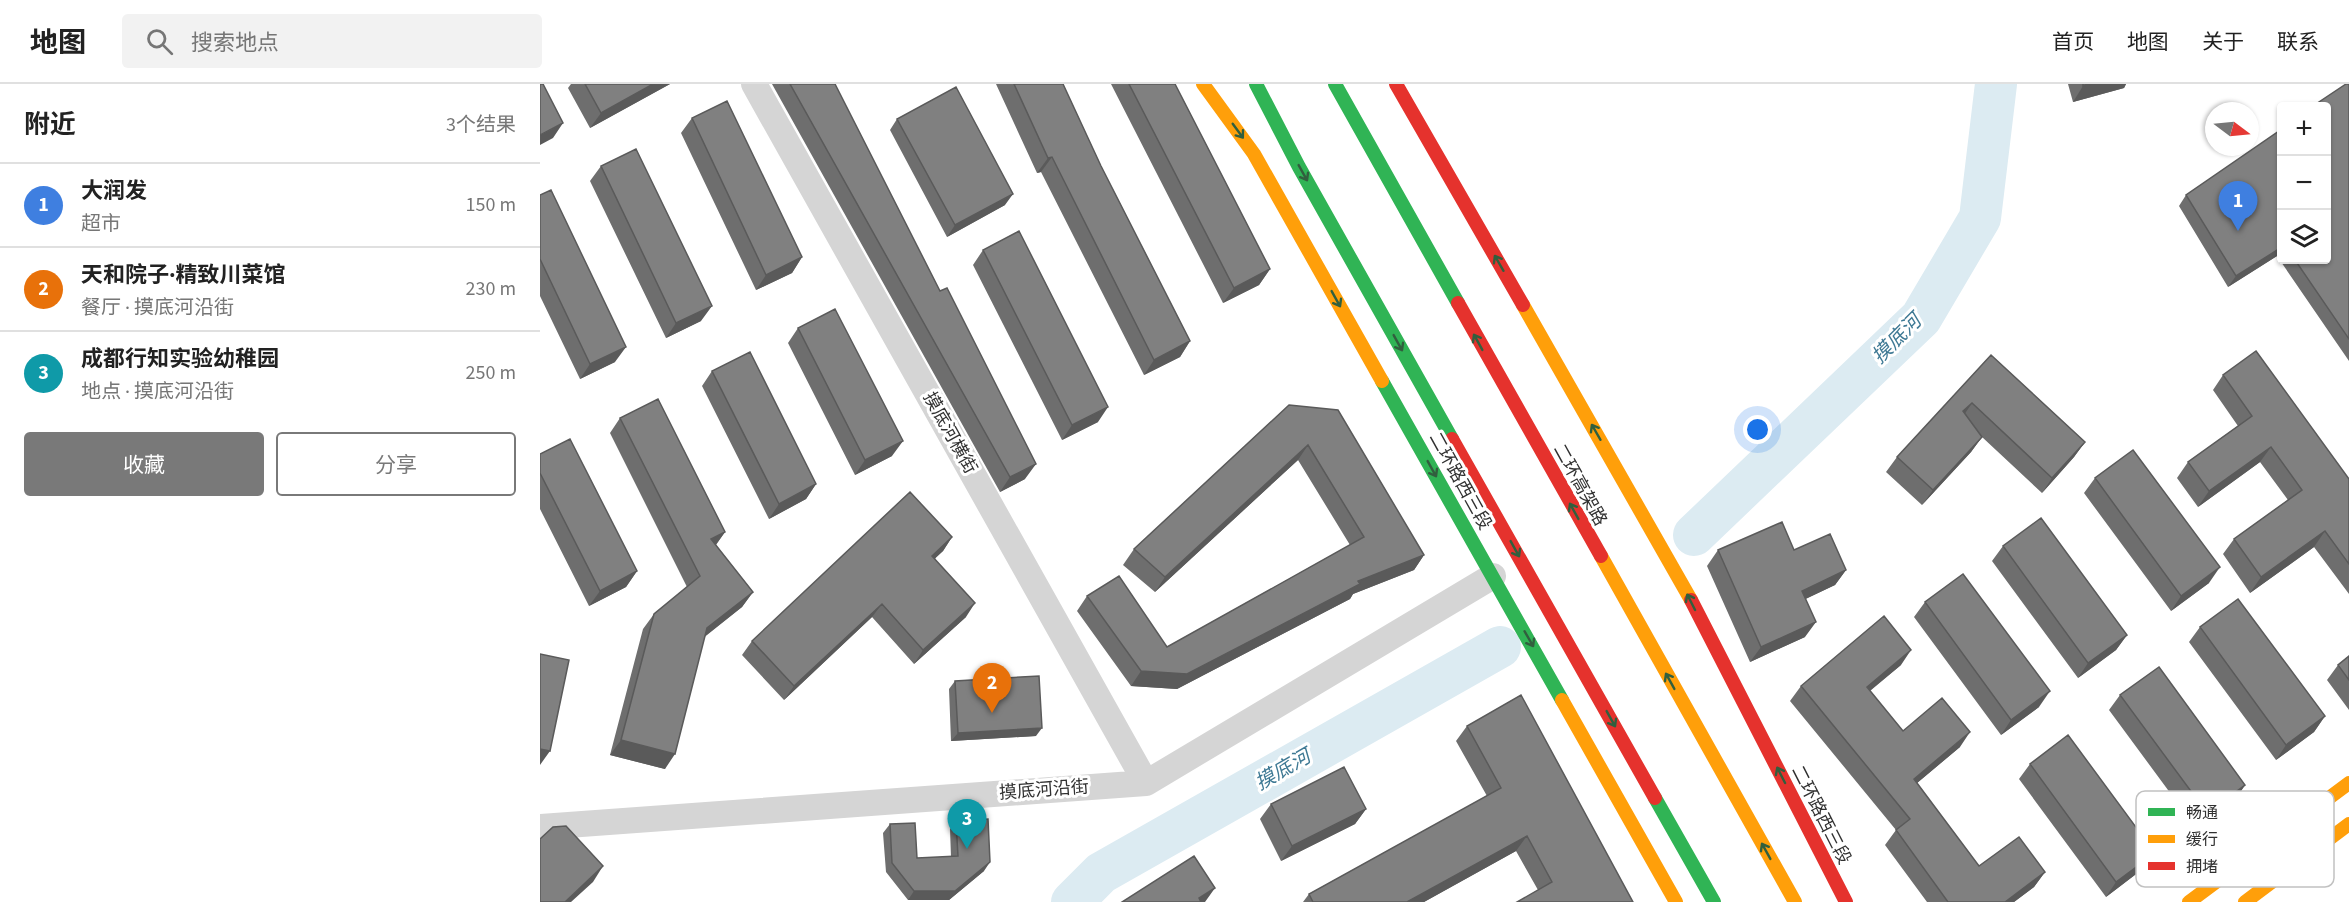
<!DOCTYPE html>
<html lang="zh">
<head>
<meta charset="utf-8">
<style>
  :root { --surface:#fff; --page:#f2f2f2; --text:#222; --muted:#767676; --line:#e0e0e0; --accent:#797979 }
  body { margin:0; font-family:"Source Sans 3","Noto Sans SC",sans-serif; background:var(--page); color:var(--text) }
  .controls { position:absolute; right:18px; top:18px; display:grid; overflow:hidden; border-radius:6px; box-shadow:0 2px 4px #0004 }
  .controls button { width:54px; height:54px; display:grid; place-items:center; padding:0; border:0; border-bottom:2px solid var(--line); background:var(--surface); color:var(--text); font:30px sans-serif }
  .compass { position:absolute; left:1665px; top:18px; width:54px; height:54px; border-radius:50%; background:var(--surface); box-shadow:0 2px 4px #0004; rotate:106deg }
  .you { position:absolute; left:1218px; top:346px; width:21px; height:21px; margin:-15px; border:4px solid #fff; border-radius:50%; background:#1a73e8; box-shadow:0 0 0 9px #1a73e833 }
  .badge { display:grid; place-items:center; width:39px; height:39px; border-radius:50%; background:var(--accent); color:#fff; font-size:20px; font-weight:700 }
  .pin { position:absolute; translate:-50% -50px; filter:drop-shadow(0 2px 3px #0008) }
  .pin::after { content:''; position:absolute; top:32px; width:21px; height:18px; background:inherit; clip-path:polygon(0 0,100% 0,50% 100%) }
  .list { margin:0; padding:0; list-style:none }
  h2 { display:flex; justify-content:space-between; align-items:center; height:78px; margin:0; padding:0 24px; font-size:26px }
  h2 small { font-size:20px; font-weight:400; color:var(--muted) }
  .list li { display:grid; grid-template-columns:39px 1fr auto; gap:18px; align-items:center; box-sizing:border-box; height:84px; padding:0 24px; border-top:2px solid var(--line) }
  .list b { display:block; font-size:22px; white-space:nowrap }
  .list p { margin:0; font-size:20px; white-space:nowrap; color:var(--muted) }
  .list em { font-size:20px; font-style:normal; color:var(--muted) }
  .actions { display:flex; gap:12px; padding:18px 24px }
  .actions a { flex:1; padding:14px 0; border:2px solid var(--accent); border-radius:6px; text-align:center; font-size:21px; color:var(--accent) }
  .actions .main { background:var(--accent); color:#fff }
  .icon { flex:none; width:33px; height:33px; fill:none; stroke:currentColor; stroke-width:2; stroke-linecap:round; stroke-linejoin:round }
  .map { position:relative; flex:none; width:1809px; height:818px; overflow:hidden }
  header { display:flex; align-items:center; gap:36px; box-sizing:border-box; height:84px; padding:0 30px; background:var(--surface); border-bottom:2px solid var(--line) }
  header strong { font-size:28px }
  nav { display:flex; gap:33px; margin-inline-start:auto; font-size:21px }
  .search { width:420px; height:54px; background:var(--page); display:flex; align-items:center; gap:15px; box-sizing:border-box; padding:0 21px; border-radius:6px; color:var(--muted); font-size:22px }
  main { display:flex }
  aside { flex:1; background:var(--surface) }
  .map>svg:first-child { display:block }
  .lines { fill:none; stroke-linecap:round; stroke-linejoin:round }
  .river { stroke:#dcebf2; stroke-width:42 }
  .street { stroke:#d5d5d5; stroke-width:26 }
  .fast { stroke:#30b455; stroke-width:14 }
  .slow { stroke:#ff9f0a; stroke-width:14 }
  .jam { stroke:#e5322d; stroke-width:14 }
  .wall { fill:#6e6e6e }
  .shaded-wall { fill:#5a5a5a }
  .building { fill:#808080; stroke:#5a5a5a; stroke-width:1.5 }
  .oneway { stroke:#315f3e }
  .labels { text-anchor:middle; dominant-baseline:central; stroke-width:6; stroke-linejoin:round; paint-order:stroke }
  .street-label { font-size:18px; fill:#313131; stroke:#fff }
  .water-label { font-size:20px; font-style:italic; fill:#3e7994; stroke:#fff }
  .key { fill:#fff; stroke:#c1c1c1; stroke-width:1.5 }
  .key-label { font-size:16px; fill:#313131 }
</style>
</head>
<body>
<header>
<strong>地图</strong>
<div class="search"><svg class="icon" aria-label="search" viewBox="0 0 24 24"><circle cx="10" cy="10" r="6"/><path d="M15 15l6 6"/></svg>搜索地点</div>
<nav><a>首页</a><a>地图</a><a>关于</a><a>联系</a></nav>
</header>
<main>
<aside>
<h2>附近<small>3个结果</small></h2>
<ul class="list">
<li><span class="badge" style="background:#3f7fe0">1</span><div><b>大润发</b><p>超市</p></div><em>150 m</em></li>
<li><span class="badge" style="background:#e8710a">2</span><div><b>天和院子·精致川菜馆</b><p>餐厅 · 摸底河沿街</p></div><em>230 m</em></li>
<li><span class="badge" style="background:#0f9aa8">3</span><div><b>成都行知实验幼稚园</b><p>地点 · 摸底河沿街</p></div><em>250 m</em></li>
</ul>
<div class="actions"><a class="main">收藏</a><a>分享</a></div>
</aside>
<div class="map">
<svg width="1809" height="818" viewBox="0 0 1809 818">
  <rect width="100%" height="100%" fill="#fff"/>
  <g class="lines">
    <path class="river" d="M1154,451L1381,234L1440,134L1456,0
      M532,818L561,789L960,563"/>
    <path class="street" d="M214,0L606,699
      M0,743L606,699L953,492"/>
    <path class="fast" d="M716,0L759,83L912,355
      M795,0L918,219
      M842,297L1022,616
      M1115,714L1174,818"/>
    <path class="slow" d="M663,0L714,70L842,297
      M983,221L1151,516
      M1061,472L1255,818
      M1022,616L1136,818
      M1649,818L1809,699
      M1705,818L1809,740"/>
    <path class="jam" d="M856,0L983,221
      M918,219L1061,472
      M912,355L1115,714
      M1151,516L1306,818"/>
  </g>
  <path class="wall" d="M31,0H130L50,44L28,4Z
    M232,0H295L485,395L460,408Z
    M456,0H523L561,82L650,257L640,273L604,291L501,88L497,89Z
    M571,0H635L730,185L719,201L683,219Z
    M1528,0H1586L1584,4L1533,18Z
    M1809,0V277L1737,172L1688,203L1639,122L1646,111L1742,45V176H1786Z
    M152,34L262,173L252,189L216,206L141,49Z
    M357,35L465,121L407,153L350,46Z
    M61,82L161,237L126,254L50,97Z
    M0,111L75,278L40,295L0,212Z
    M443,166L558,338L522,356L433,181Z
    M258,244L352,372L315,391L248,259Z
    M1451,271L1545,358L1534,373L1502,409L1442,353L1431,368L1382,421L1346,388L1357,373Z
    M172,287L276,400L266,415L229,435L162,302Z
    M1683,291L1809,395V510L1774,463L1710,509L1683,470L1694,455L1748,416L1720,378L1658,423L1637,394L1648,378L1698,342L1673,306Z
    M749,321L884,471L874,486L813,510L810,515L637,605L591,602L537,527L547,512L627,563L810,461L758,376L615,508L583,481L594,465Z
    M80,334L185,448L176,461L213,508L202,523L165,552L125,685L70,671L103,545L114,530L147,503L70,349Z
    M0,370L97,487L86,503L49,522L0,425Z
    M1555,394L1669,499L1631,527L1544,409Z
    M412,453L403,467L395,474L426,533L374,580L332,533L244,616L202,571L212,557Z
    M1463,462L1587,551L1576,566L1538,594L1452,477Z
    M1178,466H1254L1306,486L1295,501L1265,515V553L1210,578L1167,482Z
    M1385,518L1499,623L1461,651L1374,533Z
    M1660,543L1785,632L1774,648L1736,676L1649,558Z
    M1809,572V626L1787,596L1798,581Z
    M1361,581L1330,607L1363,647L1420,663L1377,699L1439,782L1505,788L1494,803L1474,818H1387L1345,761L1356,746L1250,617L1261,602Z
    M415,597L496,652L411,657L409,605Z
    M1580,611L1705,701L1695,716L1656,744L1569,626Z
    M927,642L1093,818L998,806L976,767L884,818H763L769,810L947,712L916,657Z
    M1490,680L1615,769L1604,784L1566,813L1479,695Z
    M731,720L826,725L815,740L741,777L720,735Z
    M416,737L444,787L409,816H368L346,788L343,749L350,740L377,774L411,773L410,745Z"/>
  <path class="shaded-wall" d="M113,0H130L50,44L61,29Z
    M1553,0H1586L1584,4L1533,18L1543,2Z
    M23,39L13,54L0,61V51Z
    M512,73L501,88L497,89L508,74Z
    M473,110L465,121L407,153L415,141Z
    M1742,163V166L1737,172L1688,203L1696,192Z
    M262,173L252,189L216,206L226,191Z
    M730,185L719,201L683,219L694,204Z
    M172,222L161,237L126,254L136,239Z
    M650,257L640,273L604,291L614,276Z
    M86,263L75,278L40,295L50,280Z
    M1432,319L1422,334L1423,327Z
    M568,323L558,338L522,356L532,341Z
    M1442,353L1431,368L1382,421L1393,406Z
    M363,357L352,372L315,391L325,376Z
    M1545,358L1534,373L1502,409L1512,394Z
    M768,361L758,376L615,508L625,493Z
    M1731,363L1720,378L1658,423L1669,407Z
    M496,380L485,395L460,408L470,393Z
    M276,400L266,415L229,435L239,420Z
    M1785,447L1774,463L1710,509L1721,493Z
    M185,448L174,463L171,455Z
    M412,453L403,467L383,486L392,472Z
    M884,471L874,486L813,510L810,515L637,605L591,602L601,587L818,497Z
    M1680,483L1669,499L1631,527L1641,512Z
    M1306,486L1295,501L1251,522L1262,507Z
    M97,487L86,503L49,522L60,507Z
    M213,508L202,523L157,559L167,544Z
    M435,519L426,533L374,580L383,566Z
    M342,520L332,533L244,616L254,602Z
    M1276,538L1265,553L1210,578L1221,563Z
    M1587,551L1576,566L1538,594L1548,579Z
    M1371,566L1361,581L1316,618L1327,603Z
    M1510,607L1499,623L1461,651L1471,636Z
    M1785,632L1774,648L1736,676L1746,661Z
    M502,644L496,652L411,657L418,649Z
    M1430,648L1420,663L1364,710L1374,695Z
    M81,656L135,670L125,685L70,671Z
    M0,665L10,667L0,681Z
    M1705,701L1695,716L1656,744L1667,729Z
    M826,725L815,740L741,777L752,762Z
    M987,752L976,767L884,818H867Z
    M1615,769L1604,784L1566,813L1576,798Z
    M450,778L444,787L409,816H368L374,807Z
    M63,782L53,798L31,818H25Z
    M1505,788L1494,803L1474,818H1465Z
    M675,804L665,818H656L659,814Z"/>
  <path class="building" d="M0,0H3L23,39L0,51Z
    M45,0H113L61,29Z
    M250,0H295L400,207L407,204L496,380L470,393Z
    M474,0H523L561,82L650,257L614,276L512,73L508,74Z
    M589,0H635L730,185L694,204Z
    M1543,0H1553L1543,2Z
    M1806,0H1809V255L1755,176H1786V22H1773Z
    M416,3L473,110L415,141L357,35Z
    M187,17L262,173L226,191L152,34Z
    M1742,45V163L1696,192L1646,111Z
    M96,65L172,222L136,239L61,82Z
    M11,106L86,263L50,280L0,175V111Z
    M479,147L568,323L532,341L443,166Z
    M295,225L363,357L325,376L258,244Z
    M1716,267L1809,395V480L1785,447L1721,493L1694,455L1762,406L1731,363L1669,407L1648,378L1712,332L1683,291Z
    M210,268L276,400L239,420L172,287Z
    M1451,271L1545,358L1512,394L1432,319L1423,327L1442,353L1393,406L1357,373Z
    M118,315L185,448L171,455L213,508L167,544L135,670L81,656L114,530L160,492L80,334Z
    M749,321L798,326L884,471L818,497L820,500L647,590L601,587L547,512L579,492L627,563L824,453L768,361L625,493L594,465Z
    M30,355L97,487L60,507L0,389V370Z
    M1593,366L1680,483L1641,512L1555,394Z
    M370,408L412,453L392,472L435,519L383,566L342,520L254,602L212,557Z
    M1501,434L1587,551L1548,579L1463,462Z
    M1242,438L1254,466L1290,450L1306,486L1262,507L1276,538L1221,563L1178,466Z
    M1423,490L1510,607L1471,636L1385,518Z
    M1698,515L1785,632L1746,661L1660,543Z
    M1344,532L1371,566L1327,603L1363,647L1402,614L1430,648L1374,695L1439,782L1479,753L1505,788L1465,818H1408L1356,746L1370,735L1261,602Z
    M0,570L29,576L10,667L0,665Z
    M1809,572V596L1798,581Z
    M1619,583L1705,701L1667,729L1580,611Z
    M499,592L502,644L418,649L415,597Z
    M981,611L1093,818H977L1012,798L987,752L867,818H773L769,810L961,704L927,642Z
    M1528,651L1615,769L1576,798L1490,680Z
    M804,683L826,725L752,762L731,720Z
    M448,735L450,778L415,807H374L352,779L350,740L375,739L377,774L418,772L416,737Z
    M26,742L63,782L25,818H0V755L13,743Z
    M654,772L675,804L659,814L661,818H582Z"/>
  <defs><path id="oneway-shaft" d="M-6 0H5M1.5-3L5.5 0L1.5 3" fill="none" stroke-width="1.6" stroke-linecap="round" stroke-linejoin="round" transform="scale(1.5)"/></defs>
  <g class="oneway">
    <use href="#oneway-shaft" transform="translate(698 47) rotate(54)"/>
    <use href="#oneway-shaft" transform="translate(763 89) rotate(61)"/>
    <use href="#oneway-shaft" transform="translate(959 179) rotate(-120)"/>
    <use href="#oneway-shaft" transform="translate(796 215) rotate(61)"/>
    <use href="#oneway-shaft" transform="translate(938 258) rotate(-119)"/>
    <use href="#oneway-shaft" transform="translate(858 259) rotate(61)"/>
    <use href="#oneway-shaft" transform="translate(1056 348) rotate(-120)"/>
    <use href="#oneway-shaft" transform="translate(892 385) rotate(61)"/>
    <use href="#oneway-shaft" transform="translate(1034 427) rotate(-119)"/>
    <use href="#oneway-shaft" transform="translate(975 465) rotate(61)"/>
    <use href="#oneway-shaft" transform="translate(1151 518) rotate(-117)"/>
    <use href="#oneway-shaft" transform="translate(989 555) rotate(60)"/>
    <use href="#oneway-shaft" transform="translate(1130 597) rotate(-119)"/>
    <use href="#oneway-shaft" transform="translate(1071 635) rotate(61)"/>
    <use href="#oneway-shaft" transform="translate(1241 691) rotate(-117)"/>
    <use href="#oneway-shaft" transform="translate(1226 767) rotate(-119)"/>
  </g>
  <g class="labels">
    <g class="street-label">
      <text transform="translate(410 349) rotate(61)">摸底河横街</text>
      <text transform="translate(920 397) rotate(61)">二环路西三段</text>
      <text transform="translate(1040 401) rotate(61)">二环高架路</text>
      <text transform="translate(504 706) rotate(-4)">摸底河沿街</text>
      <text transform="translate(1281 731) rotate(63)">二环路西三段</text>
    </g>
    <g class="water-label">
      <text transform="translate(1357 255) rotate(-45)">摸底河</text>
      <text transform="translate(743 686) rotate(-30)">摸底河</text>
    </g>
  </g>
  <rect x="1596" y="707" width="198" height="96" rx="9" class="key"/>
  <rect x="1608" y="724" width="27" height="8" fill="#30b455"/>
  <rect x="1608" y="751" width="27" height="8" fill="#ff9f0a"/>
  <rect x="1608" y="778" width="27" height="8" fill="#e5322d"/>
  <g class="key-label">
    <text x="1646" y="734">畅通</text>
    <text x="1646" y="761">缓行</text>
    <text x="1646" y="788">拥堵</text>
  </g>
</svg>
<div class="controls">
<button>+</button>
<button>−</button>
<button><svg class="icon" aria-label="layers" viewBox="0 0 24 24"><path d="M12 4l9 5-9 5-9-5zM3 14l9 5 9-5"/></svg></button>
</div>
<svg class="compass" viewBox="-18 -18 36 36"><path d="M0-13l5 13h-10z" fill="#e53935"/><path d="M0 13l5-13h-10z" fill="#767676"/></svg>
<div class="you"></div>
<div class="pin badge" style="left:1698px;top:147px;background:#3f7fe0">1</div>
<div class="pin badge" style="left:452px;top:629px;background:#e8710a">2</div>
<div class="pin badge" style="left:427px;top:765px;background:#0f9aa8">3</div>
</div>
</main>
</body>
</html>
